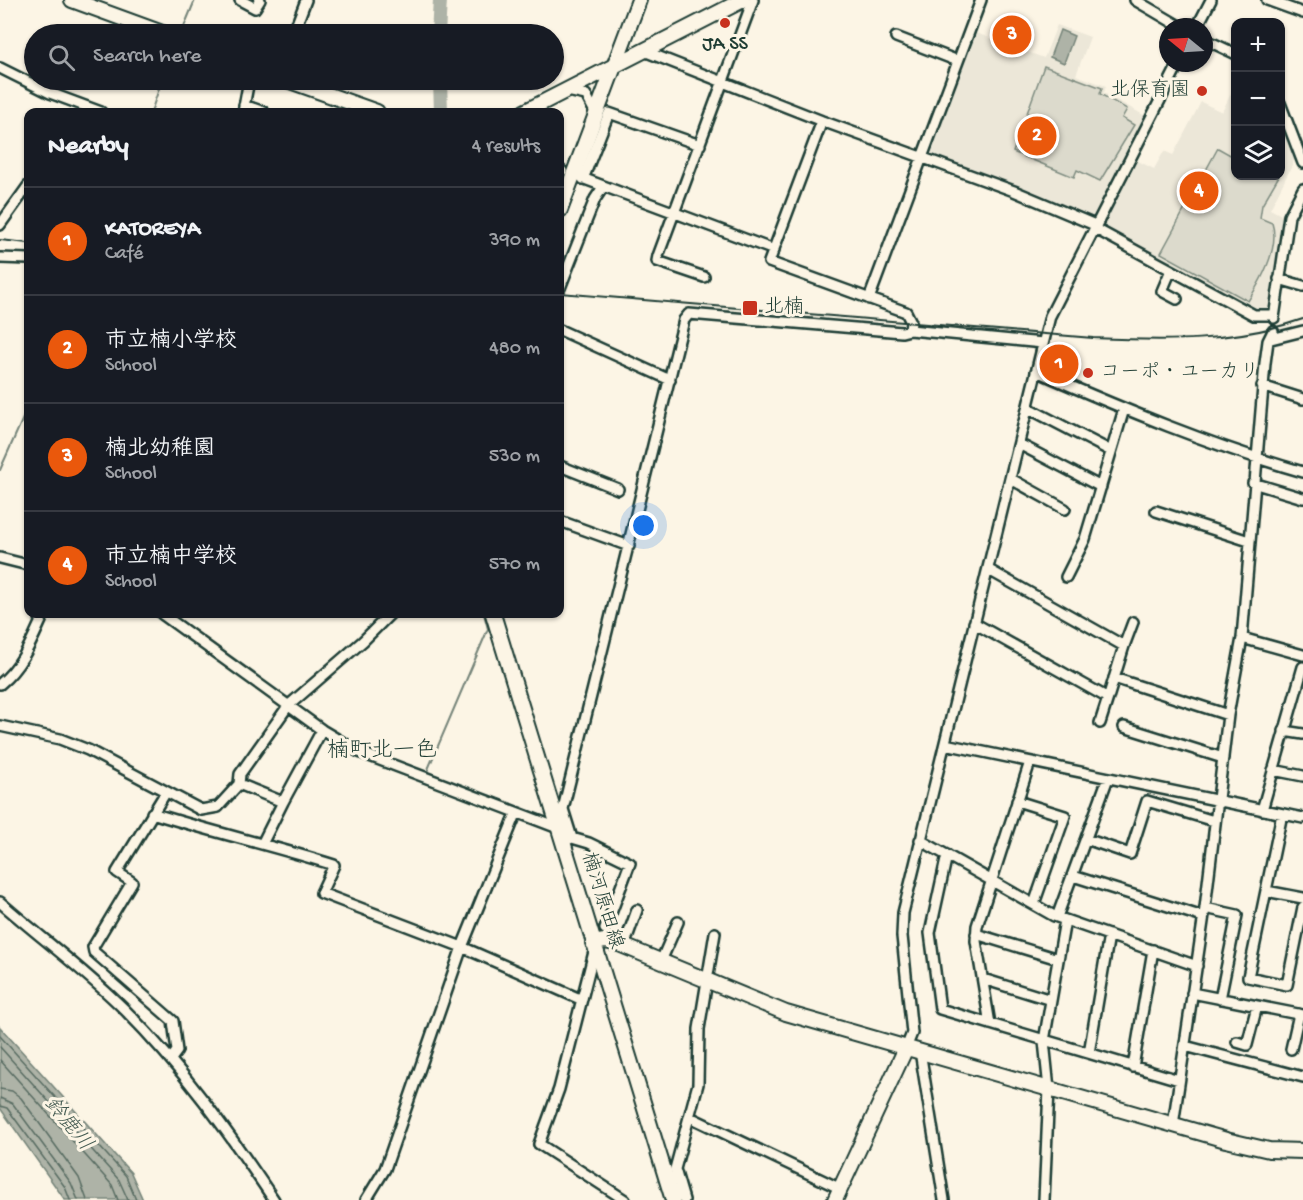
<!DOCTYPE html>
<html lang="en">
<head>
<meta charset="utf-8">
<style>
  :root { --surface:#171b24; --page:#20242c; --text:#f1f3f6; --muted:#9ea1a6; --line:#363941; --accent:#ea580c }
  body { margin:0; font-family:"Gochi Hand","Klee One",sans-serif; background:var(--page); color:var(--text) }
  .controls { position:absolute; right:18px; top:18px; display:grid; overflow:hidden; border-radius:12px; box-shadow:0 2px 4px #0004 }
  .controls button { width:54px; height:54px; display:grid; place-items:center; padding:0; border:0; border-bottom:2px solid var(--line); background:var(--surface); color:var(--text); font:30px sans-serif }
  .compass { position:absolute; left:1159px; top:18px; width:54px; height:54px; border-radius:50%; background:var(--surface); box-shadow:0 2px 4px #0004; rotate:288deg }
  .you { position:absolute; left:644px; top:526px; width:21px; height:21px; margin:-15px; border:4px solid #fff; border-radius:50%; background:#1a73e8; box-shadow:0 0 0 9px #1a73e833 }
  .badge { display:grid; place-items:center; width:39px; height:39px; border-radius:50%; background:var(--accent); color:#fff; font-size:20px; font-weight:700 }
  .pin { position:absolute; translate:-50% -50%; border:3px solid #fff; box-shadow:0 2px 6px #0006 }
  .list { margin:0; padding:0; list-style:none }
  h2 { display:flex; justify-content:space-between; align-items:center; height:78px; margin:0; padding:0 24px; font-size:26px }
  h2 small { font-size:20px; font-weight:400; color:var(--muted) }
  .list li { display:grid; grid-template-columns:39px 1fr auto; gap:18px; align-items:center; box-sizing:border-box; height:108px; padding:0 24px; border-top:2px solid var(--line) }
  .list b { display:block; font-size:22px; white-space:nowrap }
  .list p { margin:0; font-size:20px; white-space:nowrap; color:var(--muted) }
  .list em { font-size:20px; font-style:normal; color:var(--muted) }
  .icon { flex:none; width:33px; height:33px; fill:none; stroke:currentColor; stroke-width:2; stroke-linecap:round; stroke-linejoin:round }
  .map { position:relative; flex:none; width:1303px; height:1200px; overflow:hidden }
  .search { position:absolute; background:var(--surface); box-shadow:0 2px 4px #0004; left:24px; top:24px; width:540px; height:66px; display:flex; align-items:center; gap:15px; box-sizing:border-box; padding:0 21px; border-radius:33px; color:var(--muted); font-size:22px }
  .panel { position:absolute; background:var(--surface); box-shadow:0 2px 4px #0004; left:24px; top:108px; width:540px; height:510px; border-radius:12px }
  .map>svg:first-child { display:block }
  .built { fill:#ece7d8 }
  .green { fill:#dcdacc; stroke:#7e8c80; stroke-width:1.5 }
  .water { fill:#aeb3a7; stroke:#758479; stroke-width:1.5 }
  .lines { fill:none; stroke-linecap:round; stroke-linejoin:round }
  .shore { stroke:#586c62; stroke-width:1.5 }
  .stream { stroke:#758479; stroke-width:2 }
  .river { stroke:#aeb3a7; stroke-width:14 }
  .street-casing { stroke:#1f3d34; stroke-width:14 }
  .secondary-casing { stroke:#1f3d34; stroke-width:18 }
  .street { stroke:#fcf5e5; stroke-width:9 }
  .secondary { stroke:#fcf5e5; stroke-width:14 }
  .rail { stroke:#1f3d34; stroke-width:2 }
  .poi-dot { fill:#c8321e; stroke:#fcf5e5; stroke-width:2 }
  .labels { text-anchor:middle; dominant-baseline:central; stroke-width:6; stroke-linejoin:round; paint-order:stroke }
  .poi-label { font-size:20px; fill:#1f3d34; stroke:#fcf5e5; text-anchor:start }
  .street-label { font-size:20px; fill:#1f3d34; stroke:#fcf5e5 }
  .water-label { font-size:21px; font-style:italic; fill:#435a51; stroke:#fcf5e5 }
  .quarter-label { font-size:22px; fill:#1f3d34; stroke:#fcf5e5 }
</style>
</head>
<body>
<div class="map">
<svg width="1303" height="1200" viewBox="0 0 1303 1200">
  <rect width="100%" height="100%" fill="#fcf5e5"/>
  <filter id="ink" filterUnits="userSpaceOnUse"><feTurbulence type="fractalNoise" baseFrequency=".0167" numOctaves="2"/><feDisplacementMap in="SourceGraphic" scale="12" xChannelSelector="R" yChannelSelector="G"/><feConvolveMatrix kernelMatrix="1 2 1 2 8 2 1 2 1" color-interpolation-filters="sRGB"/></filter>
  <g filter="url(#ink)">
    <path class="built" d="M1057,25L1090,37L1076,75L1106,86L1104,93L1147,117L1094,218L1087,220L930,155L976,33L1044,58Z
      M1235,85L1236,176H1280L1281,114L1295,155L1293,164L1270,209L1285,217L1269,312L1253,311L1100,229L1134,159L1154,169L1164,151L1173,155L1201,102L1222,112Z"/>
    <path class="green" d="M1044,66L1102,88L1100,94L1127,109L1122,118L1134,125L1100,181L1077,170L1074,177L1013,152Z
      M1218,148L1232,156L1235,150L1236,176H1279L1262,205L1260,218L1272,223C1280,247 1261,281 1248,301L1161,253Z"/>
    <path class="water" d="M1060,30L1074,36L1064,63L1050,57Z
      M0,1027L131,1173L143,1200H65L0,1108Z"/>
    <g class="lines">
      <path class="shore" d="M0,1036L126,1176L136,1200
        M0,1047L119,1180L128,1200
        M0,1060L112,1185L118,1200
        M0,1089L12,1091L21,1098L79,1178L87,1200
        M0,1098L13,1104L71,1183L78,1200
        M0,1106L7,1108L65,1187L70,1200"/>
      <path class="stream" d="M181,34L195,0
        M151,112L162,80
        M0,470L28,407
        M426,774L488,629L484,614"/>
      <path class="river" d="M438,34L440,0
        M440,80L441,112"/>
      <defs>
        <path id="street" d="M240,0L255,8L260,0
          M1135,0L1181,27
          M1267,0L1303,13
          M1197,27L1211,0
          M293,34L306,0
          M896,37L958,61
          M1204,39L1236,54
          M644,51L822,121L1014,191L1095,225
          M0,68L50,93L101,112
          M567,91L586,95L596,114
          M1280,103L1303,163
          M244,105L264,112
          M243,112L249,80
          M822,121L769,262L906,312L911,322L910,330
          M560,170L562,171
          M582,178L774,250
          M583,179L609,113L700,145
          M0,225L28,186
          M1094,228L1254,315H1274
          M0,258L28,259
          M1171,270L1162,291L1177,299
          M704,277L657,261L658,256L753,0
          M1279,279L1303,286
          M560,288L595,199L603,187
          M869,299L981,0
          M1274,318L1289,216L1303,189
          M560,330L670,380
          M1271,339L1303,331
          M1036,371C1123,409 1212,446 1303,472
          M1262,386L1303,399
          M1028,408L1111,451
          M1019,444L1101,487
          M560,466L618,489
          M1011,479L1065,509
          M1253,483L1303,498
          M1156,511L1249,541
          M560,521L629,546
          M0,558L28,565
          M1066,577L1085,539L1124,409
          M162,614L322,730L359,752L558,828
          M974,623L1108,698L1124,646L989,570
          M1242,638L1303,655
          M1124,646L1133,622
          M1114,678L1228,715
          M0,684C23,665 32,640 44,614
          M1100,723L1108,698
          M0,726L60,739L88,750L201,810L218,807L239,784L240,774L288,706L363,641L390,614
          M1124,727L1223,758
          M1284,731L1303,734
          M945,744L1303,818
          M1273,770L1303,776
          M239,784L283,802L322,730
          M166,792L117,872L132,882L93,947L94,952L173,1021L177,1051L171,1059
          M1017,801L1065,816L1034,904
          M1262,810L1303,667
          M152,813C212,832 274,846 334,865L321,893L462,947L580,999
          M1282,814L1248,977L1287,985L1303,907
          M572,838L589,843L630,863L605,929
          M1086,839L1130,854L1147,801L1214,821
          M920,840L1054,916L1197,966
          M263,842L283,802
          M562,842L572,838L563,809L684,320L689,314L902,332L910,330L1043,343
          M947,855L930,933L940,1009L1179,1080
          M1073,876L1203,917
          M1266,891L1303,898
          M0,902C41,938 86,971 125,1010C182,1067 229,1133 274,1200
          M1205,908L1237,915L1220,999
          M1057,917L1108,778
          M976,934L1058,959
          M624,946L637,910
          M595,948L559,1089L539,1144L625,1200
          M661,961L678,922
          M983,979L1051,1000
          M1192,993L1303,1015
          M990,1024L976,941L977,926L1030,762
          M1237,1042L1247,1045L1257,1006
          M1185,1046L1303,1077
          M906,1048L912,1033L902,936L903,913L1050,316L1179,63
          M1291,1049L1299,1014
          M920,1051L944,1200
          M1089,1053L1109,935
          M1133,1067L1153,950
          M690,1117L841,1189
          M1173,1125L1205,908L1228,715L1242,638L1265,363L1268,341L1273,331
          M677,1176L684,1200
          M667,1182L677,1176L675,1169L698,1084L699,1029L715,933
          M366,1200L385,1169L462,947L516,814
          M1044,1200L1049,1089L1044,1041L1065,920"/>
        <path id="secondary" d="M72,0L165,34
          M287,80L377,112
          M524,112L743,0
          M560,210L639,0
          M493,614L673,1200
          M593,943L605,941L619,944L786,1013L1226,1140L1269,1150L1303,1151
          M835,1200L906,1048"/>
      </defs>
      <use href="#street" class="street-casing"/>
      <use href="#secondary" class="secondary-casing"/>
      <use href="#street" class="street"/>
      <use href="#secondary" class="secondary"/>
      <path class="rail" d="M0,240L28,243
        M560,293L1093,338C1163,341 1235,343 1303,319"/>
    </g>
  </g>
  <g class="poi-dot">
    <circle cx="725" cy="23" r="6"/>
    <circle cx="1202" cy="91" r="6"/>
    <rect x="742" y="300" width="16" height="16" rx="3"/>
    <circle cx="1088" cy="373" r="6"/>
  </g>
  <g class="labels">
    <g class="poi-label">
      <text x="725" y="45" text-anchor="middle">JA SS</text>
      <text x="1190" y="91" text-anchor="end">北保育園</text>
      <text x="764" y="308">北楠</text>
      <text x="1100" y="373">コーポ・ユーカリ</text>
    </g>
    <g class="street-label">
      <text transform="translate(601 901) rotate(73)">楠河原田線</text>
    </g>
    <g class="water-label">
      <text transform="translate(67 1125) rotate(51)">鈴鹿川</text>
    </g>
    <g class="quarter-label">
      <text x="382" y="752">楠町北一色</text>
    </g>
  </g>
</svg>
<div class="controls">
<button>+</button>
<button>−</button>
<button><svg class="icon" aria-label="layers" viewBox="0 0 24 24"><path d="M12 4l9 5-9 5-9-5zM3 14l9 5 9-5"/></svg></button>
</div>
<svg class="compass" viewBox="-18 -18 36 36"><path d="M0-13l5 13h-10z" fill="#e53935"/><path d="M0 13l5-13h-10z" fill="#9ea1a6"/></svg>
<div class="you"></div>
<div class="pin badge" style="left:1059px;top:364px">1</div>
<div class="pin badge" style="left:1037px;top:136px">2</div>
<div class="pin badge" style="left:1012px;top:35px">3</div>
<div class="pin badge" style="left:1199px;top:191px">4</div>
<div class="search"><svg class="icon" aria-label="search" viewBox="0 0 24 24"><circle cx="10" cy="10" r="6"/><path d="M15 15l6 6"/></svg>Search here</div>
<section class="panel">
<h2>Nearby<small>4 results</small></h2>
<ul class="list">
<li><span class="badge">1</span><div><b>KATOREYA</b><p>Café</p></div><em>390 m</em></li>
<li><span class="badge">2</span><div><b>市立楠小学校</b><p>School</p></div><em>480 m</em></li>
<li><span class="badge">3</span><div><b>楠北幼稚園</b><p>School</p></div><em>530 m</em></li>
<li><span class="badge">4</span><div><b>市立楠中学校</b><p>School</p></div><em>570 m</em></li>
</ul>
</section>
</div>
</body>
</html>
